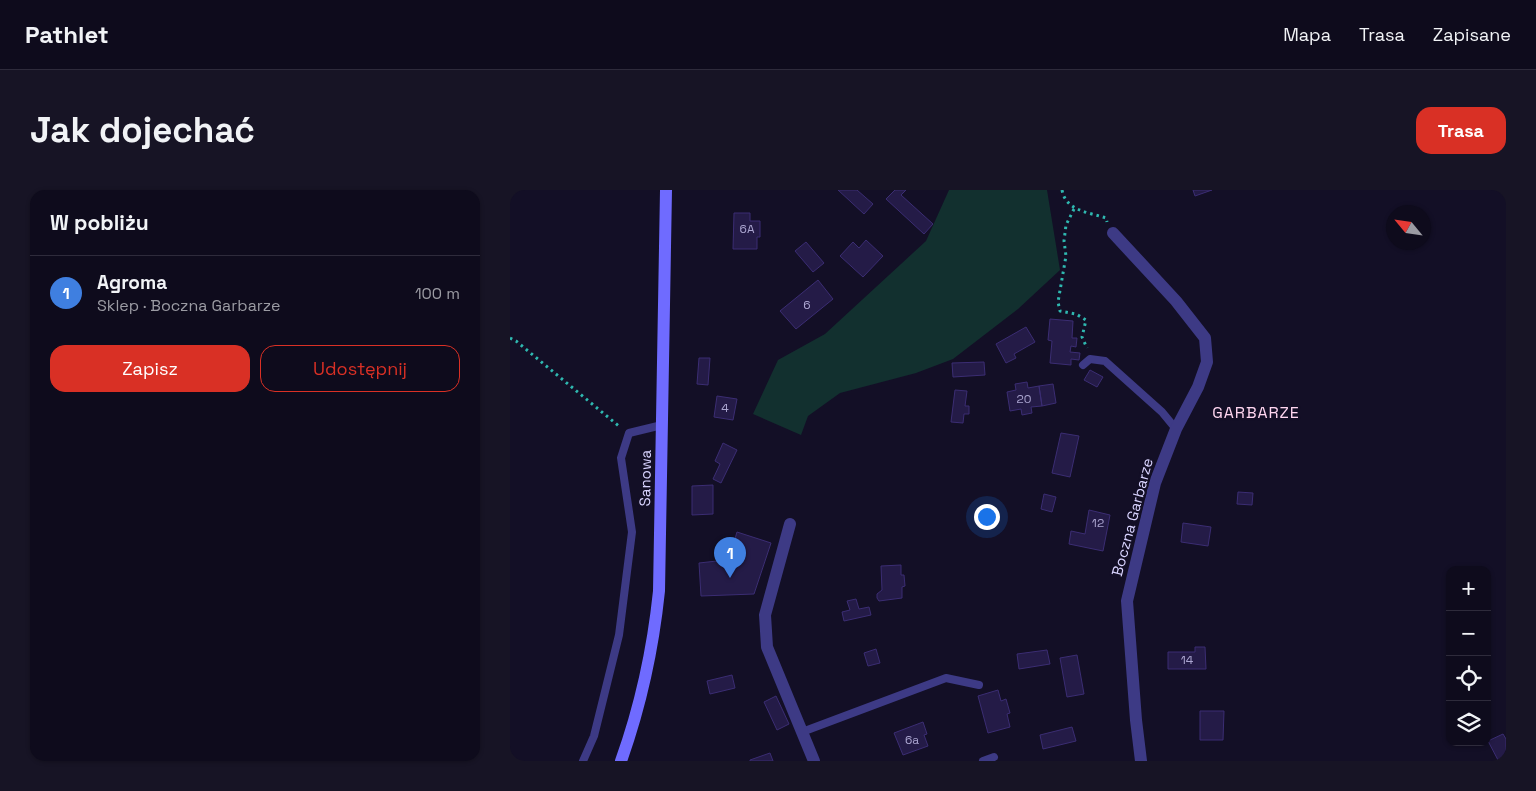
<!DOCTYPE html>
<html lang="pl">
<head>
<meta charset="utf-8">
<style>
  :root { --surface:#0e0b1c; --page:#171425; --text:#f1f3f6; --muted:#9b9ba3; --line:#2e2b3b; --accent:#d93025 }
  body { margin:0; font-family:"Space Grotesk",sans-serif; background:var(--page); color:var(--text) }
  .controls { position:absolute; right:15px; bottom:15px; display:grid; overflow:hidden; border-radius:10px; box-shadow:0 1px 4px #0004 }
  .controls button { width:45px; height:45px; display:grid; place-items:center; padding:0; border:0; border-bottom:1px solid var(--line); background:var(--surface); color:var(--text); font:25px sans-serif }
  .compass { position:absolute; left:876px; top:15px; width:45px; height:45px; border-radius:50%; background:var(--surface); box-shadow:0 1px 4px #0004; rotate:299deg }
  .you { position:absolute; left:476px; top:326px; width:18px; height:18px; margin:-12px; border:4px solid #fff; border-radius:50%; background:#1a73e8; box-shadow:0 0 0 8px #1a73e833 }
  .badge { display:grid; place-items:center; width:32px; height:32px; border-radius:50%; background:var(--accent); color:#fff; font-size:16px; font-weight:700 }
  .pin { position:absolute; translate:-50% -41px; filter:drop-shadow(0 1px 2px #0008) }
  .pin::after { content:''; position:absolute; top:26px; width:18px; height:15px; background:inherit; clip-path:polygon(0 0,100% 0,50% 100%) }
  .list { margin:0; padding:0; list-style:none }
  h2 { display:flex; justify-content:space-between; align-items:center; height:65px; margin:0; padding:0 20px; font-size:21px }
  h2 small { font-size:16px; font-weight:400; color:var(--muted) }
  .list li { display:grid; grid-template-columns:32px 1fr auto; gap:15px; align-items:center; box-sizing:border-box; height:75px; padding:0 20px; border-top:1px solid var(--line) }
  .list b { display:block; font-size:19px; white-space:nowrap }
  .list p { margin:0; font-size:16px; white-space:nowrap; color:var(--muted) }
  .list em { font-size:16px; font-style:normal; color:var(--muted) }
  .actions { display:flex; gap:10px; padding:15px 20px }
  .actions a { flex:1; padding:11px 0; border:1px solid var(--accent); border-radius:15px; text-align:center; font-size:18px; color:var(--accent) }
  .actions .main { background:var(--accent); color:#fff }
  .icon { flex:none; width:28px; height:28px; fill:none; stroke:currentColor; stroke-width:2; stroke-linecap:round; stroke-linejoin:round }
  .map { position:relative; flex:none; width:996px; height:571px; overflow:hidden; border-radius:15px }
  header { display:flex; align-items:center; gap:30px; box-sizing:border-box; height:70px; padding:0 25px; background:var(--surface); border-bottom:1px solid var(--line) }
  header strong { font-size:24px }
  nav { display:flex; gap:28px; margin-inline-start:auto; font-size:18px }
  .intro { display:flex; align-items:center; justify-content:space-between; box-sizing:border-box; height:120px; padding:0 30px }
  h1 { margin:0; font-size:35px }
  .button { padding:12px 22px; border-radius:15px; background:var(--accent); color:#fff; font-size:18px; font-weight:700 }
  main { display:flex; gap:30px; padding:0 30px }
  aside { flex:1; background:var(--surface); border-radius:15px; box-shadow:0 1px 4px #0004 }
  .map>svg:first-child { display:block }
  .green { fill:#12302f }
  .building { fill:#241b47; stroke:#3b2d73 }
  .lines { fill:none; stroke-linecap:round; stroke-linejoin:round }
  .path { stroke:#2fb8b0; stroke-width:3; stroke-dasharray:2.5 4; stroke-linecap:butt }
  .service { stroke:#3d3a85; stroke-width:8 }
  .minor { stroke:#3d3a85; stroke-width:12 }
  .secondary { stroke:#6f6bff; stroke-width:12 }
  .labels { text-anchor:middle; dominant-baseline:central; stroke-width:4.5; stroke-linejoin:round; paint-order:stroke }
  .number-label { font-size:12px; fill:#aca6d1 }
  .street-label { font-size:15px; fill:#d9d4ff; stroke:#130f26 }
  .neighbourhood-label { font-size:16px; letter-spacing:1px; fill:#ffd6f0; stroke:#130f26 }
</style>
</head>
<body>
<header>
<strong>Pathlet</strong>
<nav><a>Mapa</a><a>Trasa</a><a>Zapisane</a></nav>
</header>
<div class="intro"><h1>Jak dojechać</h1><a class="button">Trasa</a></div>
<main>
<aside>
<h2>W pobliżu<small></small></h2>
<ul class="list">
<li><span class="badge" style="background:#3f7fe0">1</span><div><b>Agroma</b><p>Sklep · Boczna Garbarze</p></div><em>100 m</em></li>
</ul>
<div class="actions"><a class="main">Zapisz</a><a>Udostępnij</a></div>
</aside>
<div class="map">
<svg width="996" height="571" viewBox="0 0 996 571">
  <rect width="100%" height="100%" fill="#130f26"/>
  <path class="green" d="M439,0H537L550,80L508,119L443,169L406,183L330,203L298,226L291,245L243,224L268,170L315,144L416,51Z"/>
  <path class="building" d="M328,0H347L363,14L354,24Z
    M385,0H396L391,5L423,34L414,44L376,9Z
    M683,0H702L685,6Z
    M224,23H240V31H250V47H247V59H223Z
    M356,50L373,66L353,87L330,66L343,52L349,58Z
    M296,52L314,73L303,82L285,61Z
    M308,90L323,109L286,139L270,121Z
    M540,129L563,131L562,148H567L566,157L561,156L560,162L570,163L569,170L561,169V175L540,173L542,151L538,150Z
    M516,137L525,152L504,164L506,168L496,173L486,154Z
    M189,168H200L198,195L187,194Z
    M474,172L475,185L443,187L442,173Z
    M580,180L593,187L587,197L574,190Z
    M517,192L518,198L529,196L532,216L521,217L522,223L512,225L511,219L500,221L497,202L506,200L505,194Z
    M543,194L546,213L532,216L529,196Z
    M445,200L457,201L455,216H459V224H454L453,233L441,232Z
    M207,206L227,209L223,230L204,227Z
    M551,243L569,246L560,287L542,283Z
    M213,253L227,260L211,293L203,289L210,274L205,271Z
    M203,295V324L182,325V296Z
    M728,302L743,303L742,315L727,314Z
    M534,304L546,307L542,322L531,319Z
    M579,320L600,325L593,361L559,354L561,341L575,344Z
    M673,333L701,337L698,356L671,352Z
    M227,342L261,353L244,404L191,406L189,373L207,371L221,362Z
    M391,375V385H394L395,396L392,397V408L369,411L367,408V404L372,400L371,376Z
    M346,409L349,419L359,417L361,425L334,431L332,422L340,420L337,411Z
    M685,457H695L696,479H658V462H685Z
    M366,459L370,473L358,476L354,463Z
    M537,460L540,474L509,479L507,464Z
    M567,465L574,504L557,507L550,468Z
    M222,485L225,498L200,504L197,491Z
    M488,500L491,511L496,509L500,523L497,524L500,537L478,543L468,506Z
    M266,506L279,534L267,540L254,512Z
    M690,521H714L713,550H690Z
    M413,532L417,544L414,545L418,556L393,565L384,543Z
    M562,537L566,551L533,559L530,545Z
    M993,544L996,549V566L988,570L978,551Z
    M260,563L263,571H240V570Z"/>
  <g class="lines">
    <path class="path" d="M552,0C556,21 578,22 596,28L597,32
      M564,19L556,35L554,51L556,66L548,112L550,121L566,124L576,130L572,147L577,158
      M0,148L6,151L110,237"/>
    <path class="service" d="M573,175L580,169L595,171L652,222L666,239
      M292,542L436,488L469,495
      M73,571L84,546L109,445L122,342L111,268L119,243L152,235
      M473,571L484,567"/>
    <path class="minor" d="M603,43L666,111L695,148L697,172L688,197L666,239L645,293L617,411L626,530L631,571
      M280,334L255,425L257,457L304,571"/>
    <path class="secondary" d="M111,571C131,515 143,459 149,401L156,0"/>
  </g>
  <g class="labels">
    <g class="number-label">
      <text x="237" y="39">6A</text>
      <text x="297" y="115">6</text>
      <text x="514" y="209">20</text>
      <text x="215" y="218">4</text>
      <text x="588" y="333">12</text>
      <text x="677" y="470">14</text>
      <text x="402" y="550">6a</text>
    </g>
    <g class="street-label">
      <text transform="translate(135 288) rotate(-89)">Sanowa</text>
      <text transform="translate(622 327) rotate(-75)">Boczna Garbarze</text>
    </g>
    <g class="neighbourhood-label">
      <text x="746" y="222">GARBARZE</text>
    </g>
  </g>
</svg>
<div class="controls">
<button>+</button>
<button>−</button>
<button><svg class="icon" aria-label="locate" viewBox="0 0 24 24"><circle cx="12" cy="12" r="6"/><path d="M12 2v4M12 18v4M2 12h4M18 12h4"/></svg></button>
<button><svg class="icon" aria-label="layers" viewBox="0 0 24 24"><path d="M12 4l9 5-9 5-9-5zM3 14l9 5 9-5"/></svg></button>
</div>
<svg class="compass" viewBox="-18 -18 36 36"><path d="M0-13l5 13h-10z" fill="#e53935"/><path d="M0 13l5-13h-10z" fill="#9b9ba3"/></svg>
<div class="you"></div>
<div class="pin badge" style="left:220px;top:388px;background:#3f7fe0">1</div>
</div>
</main>
</body>
</html>
